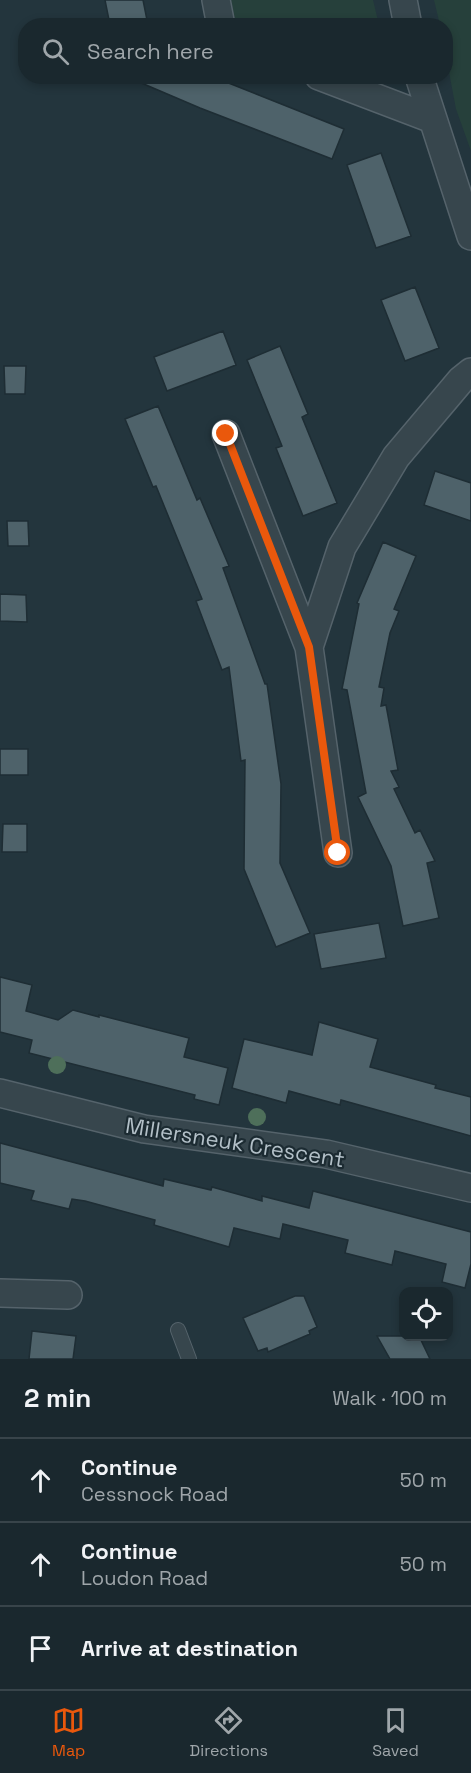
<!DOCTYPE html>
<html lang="en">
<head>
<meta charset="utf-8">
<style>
  :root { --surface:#1a282e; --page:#27343a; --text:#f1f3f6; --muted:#9fa6aa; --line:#38444a; --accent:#ea580c }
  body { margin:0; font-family:"Space Grotesk",sans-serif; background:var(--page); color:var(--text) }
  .controls { position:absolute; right:18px; bottom:18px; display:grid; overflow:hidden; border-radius:12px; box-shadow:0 3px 9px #0003 }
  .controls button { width:54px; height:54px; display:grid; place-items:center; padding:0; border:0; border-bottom:2px solid var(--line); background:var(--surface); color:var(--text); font:30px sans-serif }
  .stop { position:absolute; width:18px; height:18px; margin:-14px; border:4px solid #ea580c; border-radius:50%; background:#fff }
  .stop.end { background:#ea580c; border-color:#fff; box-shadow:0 2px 6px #0008 }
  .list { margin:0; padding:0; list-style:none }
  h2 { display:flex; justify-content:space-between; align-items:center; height:78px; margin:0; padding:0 24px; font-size:26px }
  h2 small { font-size:20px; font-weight:400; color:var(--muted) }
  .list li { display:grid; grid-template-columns:39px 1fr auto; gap:18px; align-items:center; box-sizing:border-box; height:84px; padding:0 24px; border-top:2px solid var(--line) }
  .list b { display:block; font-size:22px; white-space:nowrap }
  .list p { margin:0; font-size:20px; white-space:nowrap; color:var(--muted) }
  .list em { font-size:20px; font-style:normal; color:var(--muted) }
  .icon { flex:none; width:33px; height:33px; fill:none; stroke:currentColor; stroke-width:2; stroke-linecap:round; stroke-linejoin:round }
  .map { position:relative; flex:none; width:471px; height:1359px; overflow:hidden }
  .search { position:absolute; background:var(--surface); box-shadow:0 3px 9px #0003; left:18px; right:18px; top:18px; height:66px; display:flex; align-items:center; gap:15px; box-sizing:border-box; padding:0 21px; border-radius:24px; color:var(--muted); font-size:22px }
  .sheet { height:330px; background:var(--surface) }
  nav { display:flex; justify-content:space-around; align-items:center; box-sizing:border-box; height:84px; border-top:2px solid var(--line); background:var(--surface); font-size:16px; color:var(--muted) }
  nav a { display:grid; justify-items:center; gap:3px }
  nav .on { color:var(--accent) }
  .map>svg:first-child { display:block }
  .green { fill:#26403b }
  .building { fill:#4e626a; stroke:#1e2d34; stroke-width:1.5 }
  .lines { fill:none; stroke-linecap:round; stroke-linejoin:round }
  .service-casing { stroke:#55636b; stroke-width:16 }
  .minor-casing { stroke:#55636b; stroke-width:30 }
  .service { stroke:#37464d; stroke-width:14 }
  .minor { stroke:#37464d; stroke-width:27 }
  .tree { fill:#4e6f5a }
  .route { stroke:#ea580c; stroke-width:8 }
  .labels { text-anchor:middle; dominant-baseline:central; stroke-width:4.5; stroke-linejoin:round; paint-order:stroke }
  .street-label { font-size:22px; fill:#b3c0c8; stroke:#1c2b32 }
</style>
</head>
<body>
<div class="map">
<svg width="471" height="1359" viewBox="0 0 471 1359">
  <rect width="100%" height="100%" fill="#23353d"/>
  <path class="green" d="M231,0H373L379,25H236Z
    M434,0H471V151L456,109L446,56V26L440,25Z"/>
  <path class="building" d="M105,0H143L148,25H110Z
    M125,76H211L344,129L332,159L200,108Z
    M381,153L411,236L376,248L347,165Z
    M415,287L439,348L405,361L381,300Z
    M223,331L236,365L167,391L154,357Z
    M280,346L308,414L302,417L337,503L303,516L276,448L282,446L247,360Z
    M4,366H26L25,394H5Z
    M158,406L197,500L200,498L229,566L223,568L265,684H267L281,784L280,863L310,933L276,947L244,869L245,760L241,761L229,667L222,670L196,601L202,599L156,486L153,487L125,419Z
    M435,471L471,483V521L424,505Z
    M7,521H28L29,546H8Z
    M383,542L416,556L394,609L399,611L390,633L379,687L384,688L381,706L386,705L398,770L391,771L399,787L394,789L415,833L420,830L435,861L427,863L439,918L403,926L391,866L358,797L366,793L347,690L342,689L359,604L357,603Z
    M0,594L26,595L27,622L0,621Z
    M0,749H28V775H0Z
    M3,824H27V852H2Z
    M379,923L386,958L321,969L314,934Z
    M0,977L32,985L26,1011L58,1020L73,1010L99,1017V1015L189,1038L184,1057L228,1068L219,1105L194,1099L195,1095L29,1053L32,1040L0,1032Z
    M319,1022L378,1039L370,1067L436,1085L435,1088L471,1097V1136L341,1100L340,1105L289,1091L286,1103L232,1088L244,1039L312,1055Z
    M0,1143L163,1186L164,1179L211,1190L212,1187L262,1201V1196L309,1208L313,1191L471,1232V1264L465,1288L442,1282L446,1264L395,1251L392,1265L345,1253L348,1240L283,1224L280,1239L234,1228L229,1247L154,1225L155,1220L85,1201L72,1199L69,1209L31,1200L34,1191L0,1183Z
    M295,1296H304L317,1327L309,1331L310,1334L268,1352L267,1348L258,1351L243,1318Z
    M32,1331L76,1336L73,1359H29Z
    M377,1336H419L430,1359H390Z"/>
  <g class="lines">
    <defs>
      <path id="service" d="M178,1330L189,1359"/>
      <path id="minor" d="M216,0L221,26
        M403,0L408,26
        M319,76L432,119
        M419,76L471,236
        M226,434L309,647
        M338,853L309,647L342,547L396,457L461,380L471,372
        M0,1093L144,1129L326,1154L471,1188
        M0,1293L68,1295"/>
    </defs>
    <use href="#service" class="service-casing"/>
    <use href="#minor" class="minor-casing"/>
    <use href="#service" class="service"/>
    <use href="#minor" class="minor"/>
  </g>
  <g class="tree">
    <circle cx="57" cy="1065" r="9"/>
    <circle cx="257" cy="1117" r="9"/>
  </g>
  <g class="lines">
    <path class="route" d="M226,434L309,647L338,853"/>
  </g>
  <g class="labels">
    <g class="street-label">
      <text transform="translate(235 1142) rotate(9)">Millersneuk Crescent</text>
    </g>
  </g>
</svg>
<div class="controls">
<button><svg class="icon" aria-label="locate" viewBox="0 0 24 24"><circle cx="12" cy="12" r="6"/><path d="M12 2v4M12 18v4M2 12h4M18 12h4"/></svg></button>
</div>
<div class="stop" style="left:338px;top:853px"></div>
<div class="stop end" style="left:226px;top:434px"></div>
<div class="search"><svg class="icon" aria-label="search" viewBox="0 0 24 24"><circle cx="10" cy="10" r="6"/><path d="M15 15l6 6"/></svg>Search here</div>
</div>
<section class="sheet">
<h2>2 min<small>Walk · 100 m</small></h2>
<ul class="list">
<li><svg class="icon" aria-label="ahead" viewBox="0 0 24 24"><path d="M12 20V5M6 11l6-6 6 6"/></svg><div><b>Continue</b><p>Cessnock Road</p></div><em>50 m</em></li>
<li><svg class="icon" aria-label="ahead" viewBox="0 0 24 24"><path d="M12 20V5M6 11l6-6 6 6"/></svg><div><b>Continue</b><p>Loudon Road</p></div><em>50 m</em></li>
<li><svg class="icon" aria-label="arrive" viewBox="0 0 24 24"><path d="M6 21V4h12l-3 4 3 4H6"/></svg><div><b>Arrive at destination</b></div></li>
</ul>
</section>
<nav>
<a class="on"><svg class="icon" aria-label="map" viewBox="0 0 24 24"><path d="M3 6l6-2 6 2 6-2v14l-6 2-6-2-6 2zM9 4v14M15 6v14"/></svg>Map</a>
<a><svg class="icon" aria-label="directions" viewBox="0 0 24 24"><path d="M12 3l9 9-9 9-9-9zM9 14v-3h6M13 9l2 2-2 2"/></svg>Directions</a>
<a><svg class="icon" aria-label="saved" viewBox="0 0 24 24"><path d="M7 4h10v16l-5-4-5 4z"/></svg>Saved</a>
</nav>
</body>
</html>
